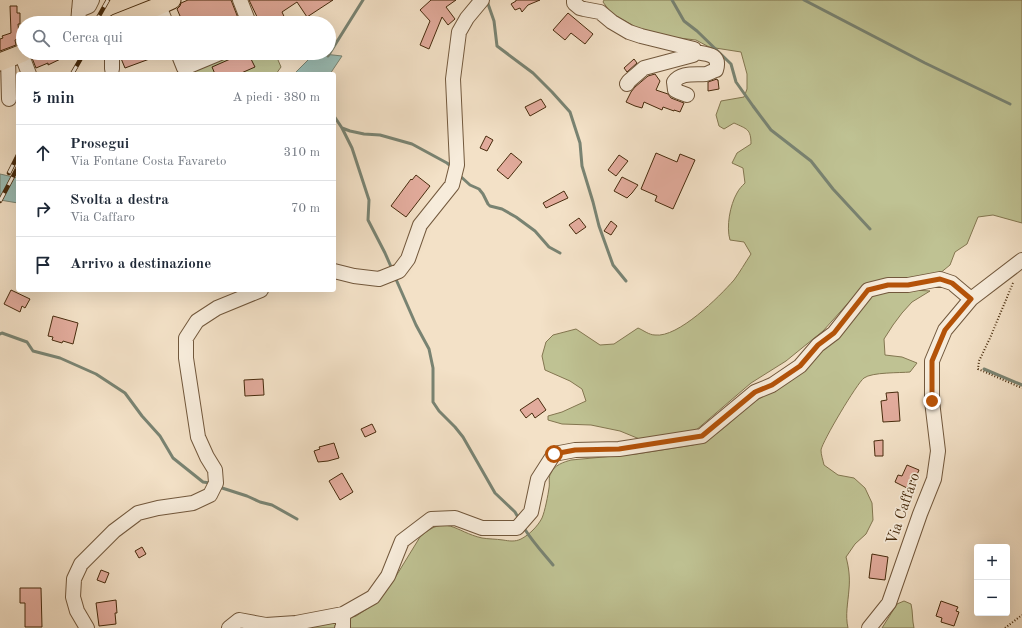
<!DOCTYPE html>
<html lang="it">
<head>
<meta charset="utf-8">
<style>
  :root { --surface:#fff; --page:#f2f2f3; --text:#1f2937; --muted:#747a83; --line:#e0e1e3 }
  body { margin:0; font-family:"Old Standard TT",serif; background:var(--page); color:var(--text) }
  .controls { position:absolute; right:12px; bottom:12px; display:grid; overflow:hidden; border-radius:4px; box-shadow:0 4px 16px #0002 }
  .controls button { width:36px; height:36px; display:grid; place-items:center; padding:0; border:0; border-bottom:1px solid var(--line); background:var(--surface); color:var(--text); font:20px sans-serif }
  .stop { position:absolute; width:12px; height:12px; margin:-9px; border:3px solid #b45309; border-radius:50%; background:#fff }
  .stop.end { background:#b45309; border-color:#fff; box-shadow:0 1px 4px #0008 }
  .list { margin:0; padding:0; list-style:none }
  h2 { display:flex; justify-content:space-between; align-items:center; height:52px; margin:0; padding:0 16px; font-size:17px }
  h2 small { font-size:13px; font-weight:400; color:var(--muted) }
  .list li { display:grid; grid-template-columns:26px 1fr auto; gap:12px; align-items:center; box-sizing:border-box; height:56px; padding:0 16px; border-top:1px solid var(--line) }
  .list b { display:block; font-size:15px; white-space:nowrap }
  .list p { margin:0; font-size:13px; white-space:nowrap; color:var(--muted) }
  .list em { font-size:13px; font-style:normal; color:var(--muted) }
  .icon { flex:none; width:22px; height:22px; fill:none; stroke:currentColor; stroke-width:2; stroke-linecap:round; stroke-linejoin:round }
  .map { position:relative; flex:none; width:1022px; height:628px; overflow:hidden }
  .search { position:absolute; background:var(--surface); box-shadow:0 4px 16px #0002; left:16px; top:16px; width:320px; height:44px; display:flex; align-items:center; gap:10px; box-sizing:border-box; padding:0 14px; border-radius:22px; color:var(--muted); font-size:15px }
  .panel { position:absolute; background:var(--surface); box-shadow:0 4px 16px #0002; left:16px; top:72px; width:320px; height:220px; border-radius:4px }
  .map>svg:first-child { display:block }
  .green { fill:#bfc293; stroke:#837650 }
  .water { fill:#9bbeb6; stroke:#798372 }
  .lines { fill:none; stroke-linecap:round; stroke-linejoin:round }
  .stream { stroke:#798372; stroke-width:3 }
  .building { fill:#e2ab9c; stroke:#472b0d }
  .minor-casing { stroke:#72583c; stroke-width:16 }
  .major-casing { stroke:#472b0d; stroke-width:19 }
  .path { stroke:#472b0d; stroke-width:2; stroke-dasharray:1 2; stroke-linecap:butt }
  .minor { stroke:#f7ecdb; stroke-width:14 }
  .major { stroke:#f3e1c7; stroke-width:17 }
  .rail-casing { stroke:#472b0d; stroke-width:4.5 }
  .rail { stroke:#f7ecdb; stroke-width:3; stroke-dasharray:9; stroke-linecap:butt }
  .route { stroke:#b45309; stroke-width:5 }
  .labels { text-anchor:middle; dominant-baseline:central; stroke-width:3.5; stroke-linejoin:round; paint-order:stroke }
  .street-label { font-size:15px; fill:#472b0d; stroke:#f7ecdb }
</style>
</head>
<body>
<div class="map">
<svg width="1022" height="628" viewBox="0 0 1022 628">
  <rect width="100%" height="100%" fill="#f3e1c7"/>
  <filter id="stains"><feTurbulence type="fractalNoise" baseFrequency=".005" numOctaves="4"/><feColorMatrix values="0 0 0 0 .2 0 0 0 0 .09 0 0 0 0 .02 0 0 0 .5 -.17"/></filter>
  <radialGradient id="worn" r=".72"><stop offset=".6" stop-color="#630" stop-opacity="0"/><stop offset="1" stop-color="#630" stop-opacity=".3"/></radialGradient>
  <path class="green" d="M604,0H1022V223L993,215L978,217L967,244L955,252L950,265L939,274L874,282L858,292L823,331L786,361L751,383L695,431L642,440L620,431L591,425L562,424L548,420V416L562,412L586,401L582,389L570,381L545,370L542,356L546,342L553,335L576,329L600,345L614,344L638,328C643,330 649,335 655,335C678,338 719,297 734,280C740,272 745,263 751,254L744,242L730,240C726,227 730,205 737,193C739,189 742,186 745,183L743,168L732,163L737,153L751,144C751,129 747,129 734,123L724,129L719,126L716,115L721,101L744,97L747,89V74L741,52L709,47L696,40L670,37L639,29L611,13L603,2Z
    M235,53H275L281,67L276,74H187Z
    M914,290L930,291L912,302L902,313L893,325L884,339L885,355L902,357L917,363L910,372C900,373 872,372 864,378C857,383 822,442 821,450C821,455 823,460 824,465L838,475L854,478L865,488L872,503L873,520L866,534L855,544L846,557C849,568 850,578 849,589C848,603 845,615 848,628H300L317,626L356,616L376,603L393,581L420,537C446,513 455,532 482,538C488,539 496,539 503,540C509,541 515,542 521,539C529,535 538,526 542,518C545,511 548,495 549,488C550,483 548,477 551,473C554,465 564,462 571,460L636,454L693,445C723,437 740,408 767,394L865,300L880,292Z
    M904,601L911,604C913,612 912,620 914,628H882L897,604Z"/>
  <path class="water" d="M315,53L342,56L330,74H294Z
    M0,174L18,178V203L0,200Z"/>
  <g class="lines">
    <path class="stream" d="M672,0L684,21L697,31L731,64L736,82L753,106L771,130L811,161L833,189L870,229
      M804,0L925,63L1010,104
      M487,1L494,21L497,46L533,73L552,92L570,112L580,143L582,166L593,202L599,226L613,265L626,281
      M328,56L363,0
      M334,116L342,128L352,148L369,200L368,220L385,253L392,269
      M342,128L350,131L364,134L380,135L412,144L447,163L452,167
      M458,174L470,185L479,189L483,194L488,204L490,206L502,209L516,217L535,231L549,247L560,253
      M395,277L416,325L429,349L433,368V402L439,411L455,427L463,437L495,493L515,512L519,519
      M0,334L2,333L27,342L33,351L60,358L96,374L125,393L142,416L160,436L173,458L203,482L210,483
      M984,369L1022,385
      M219,487L247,496L260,502L272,505L297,519
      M524,528C532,541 543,553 553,565"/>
  </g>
  <path class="building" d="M188,0H231L240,23H183L177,9L180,6L181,3Z
    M249,0H333L307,17L297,2L282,12L287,23H265L263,19L259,21Z
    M431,0H456L446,7L455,19L448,25L442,17L429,49L420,45L430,21L420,10Z
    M516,0H540L528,5L522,12L520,8L515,10L511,4L516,1Z
    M10,6H17V13H20V24H18L19,34L21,38L15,40L16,45L0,51V39L3,38L2,36L11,33Z
    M568,13L593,34L585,44L571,33L565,40L553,30Z
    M44,53H73L48,65V63L36,68L32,58Z
    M120,53H163V54L125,68L120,56Z
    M244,53L247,59L250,57L255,67L239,74H215L212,67Z
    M634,59L637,63L627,72L624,68Z
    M655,74L660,81L656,90L668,94L671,98L684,103L680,112L674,110V111L663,107L662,110L644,102L642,108L635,106L626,102L631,92L635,87L648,76Z
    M717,79V80H718L719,89L708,91V82Z
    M541,99L546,107L530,116L525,107Z
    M486,136L493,140L487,151L480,148Z
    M511,153L522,162L508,179L497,170Z
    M656,153L677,162L680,154L695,160L673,209L655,201L657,196L641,189Z
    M619,155L628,161L616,176L608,170Z
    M416,175L430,186L406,217L391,206L411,179L412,180Z
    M622,177L638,185L632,193L627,198L614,191Z
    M564,191L568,198L546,208L543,203Z
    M579,218L586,227L576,234L569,225Z
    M611,221L617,226L611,235L604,231Z
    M11,290L30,299L25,308L22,306L20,312L4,304Z
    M53,316L78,323L73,344L63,341L62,343L52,340L53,337L48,336Z
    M263,379L264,395L245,396L244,380Z
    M898,392L900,421L883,422L881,401L887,400L886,393Z
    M538,398L546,410L535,418L532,413L526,418L520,410Z
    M372,424L376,432L365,437L361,429Z
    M883,440V456H875L874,441Z
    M334,443L339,458L328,461L318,462L314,451L320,449L319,447Z
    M907,465L919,470L913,484L909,482L907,488L895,482L898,475L902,476Z
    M342,473L353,492L340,500L329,481Z
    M142,547L146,554L139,558L135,551Z
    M872,554L888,557L885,580L869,578Z
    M101,570L109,573L105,583L97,580Z
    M20,588H41L42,627H25V603H20Z
    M116,600L117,613H115L116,624L99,626L96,603Z
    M941,601L958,607L956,611L959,612L954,626L941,622L942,618L936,616Z"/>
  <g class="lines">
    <defs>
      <path id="minor" d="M240,0L249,23
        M574,0V3L580,8L584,9L600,12L612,22L629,32L641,36L694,49L695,52L693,55L644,68L629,81L627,84
        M159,6L166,23
        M79,10L89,6L92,0
        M78,23L80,0
        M21,53L29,74
        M112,53V69
        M178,53L184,68L220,53
        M8,59L9,99
        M687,95L679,92L675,90L674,82C681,72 695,75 706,74C710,73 712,71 716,70C721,54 707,54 695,52
        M334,271L354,276L379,279L399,271L408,259L420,225L452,185L457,165L453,79L459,32L467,18L482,0
        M87,628L77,611L73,597L74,579L81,564L114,531L138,513L158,508L193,503L210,495L216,483L215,470L207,457L198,437L186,358V338L197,321L217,308L261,290
        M229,628L239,620L266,625L296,623L343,614L373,597L388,576L402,541L431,519L455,518L482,528H517L531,512L538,479L554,454L575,450L619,449L702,436L755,392L772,385L800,366L818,345L834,333L868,290L888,285H908L940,279L952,283L971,299
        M342,628L343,627V614
        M869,628L889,603L920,514L934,479L938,451L932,401V361L945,330L971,299L1022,260"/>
      <path id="major" d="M116,23L159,6L172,0
        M0,62L23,53"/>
    </defs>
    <use href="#minor" class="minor-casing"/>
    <use href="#major" class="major-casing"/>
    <path class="path" d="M1013,283L990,338L979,361L978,369L1022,388
      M1005,628L1022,615"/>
    <use href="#minor" class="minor"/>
    <use href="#major" class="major"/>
    <defs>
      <path id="rail" d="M95,23L108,0
        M72,74L84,53
        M9,173L18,155
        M0,201L18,167"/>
    </defs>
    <use href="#rail" class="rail-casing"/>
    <use href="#rail" class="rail"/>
  </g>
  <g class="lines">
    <path class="route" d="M554,454L575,450L619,449L702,436L755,392L772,385L800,366L818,345L834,333L868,290L888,285H908L940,279L952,283L971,299L945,330L932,361V401"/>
  </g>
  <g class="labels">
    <g class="street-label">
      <text transform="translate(904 509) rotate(-71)">Via Caffaro</text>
    </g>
  </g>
  <rect width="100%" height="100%" filter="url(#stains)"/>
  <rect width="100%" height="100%" fill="url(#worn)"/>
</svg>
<div class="controls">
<button>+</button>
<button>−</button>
</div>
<div class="stop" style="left:554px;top:454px"></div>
<div class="stop end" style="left:932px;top:401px"></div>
<div class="search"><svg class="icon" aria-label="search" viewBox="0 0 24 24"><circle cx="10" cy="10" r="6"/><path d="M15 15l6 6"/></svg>Cerca qui</div>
<section class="panel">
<h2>5 min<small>A piedi · 380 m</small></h2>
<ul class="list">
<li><svg class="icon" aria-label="ahead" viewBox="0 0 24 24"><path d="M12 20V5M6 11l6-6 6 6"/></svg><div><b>Prosegui</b><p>Via Fontane Costa Favareto</p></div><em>310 m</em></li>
<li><svg class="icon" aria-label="right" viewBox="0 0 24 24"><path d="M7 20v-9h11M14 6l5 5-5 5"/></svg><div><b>Svolta a destra</b><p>Via Caffaro</p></div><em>70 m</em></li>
<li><svg class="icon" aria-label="arrive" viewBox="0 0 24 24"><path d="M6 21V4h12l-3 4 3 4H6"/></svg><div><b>Arrivo a destinazione</b></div></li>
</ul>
</section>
</div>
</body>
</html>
